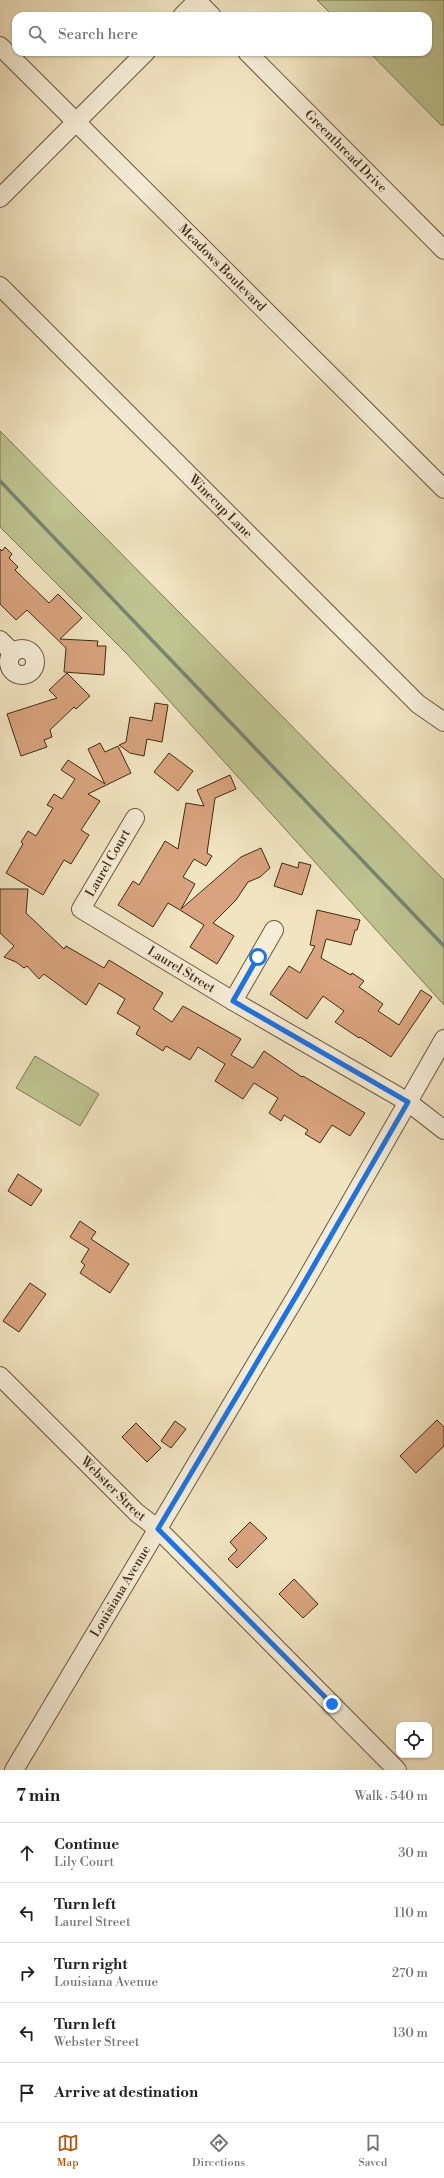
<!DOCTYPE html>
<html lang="en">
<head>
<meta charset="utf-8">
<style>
  :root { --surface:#fff; --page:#f6f6f6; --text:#202124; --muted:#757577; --line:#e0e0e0; --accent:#b45309 }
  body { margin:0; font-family:"Libre Bodoni",serif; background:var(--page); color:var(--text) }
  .controls { position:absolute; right:12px; bottom:12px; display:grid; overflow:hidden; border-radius:8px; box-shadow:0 1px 3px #0004 }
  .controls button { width:36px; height:36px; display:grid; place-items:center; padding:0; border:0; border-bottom:1px solid var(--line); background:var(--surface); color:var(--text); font:20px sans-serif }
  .stop { position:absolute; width:12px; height:12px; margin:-9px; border:3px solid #1a73e8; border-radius:50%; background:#fff }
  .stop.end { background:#1a73e8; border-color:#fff; box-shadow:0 1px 4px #0008 }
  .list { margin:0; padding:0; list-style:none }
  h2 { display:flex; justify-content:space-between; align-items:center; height:52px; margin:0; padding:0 16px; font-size:17px }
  h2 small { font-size:13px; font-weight:400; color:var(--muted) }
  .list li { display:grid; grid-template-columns:26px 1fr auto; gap:12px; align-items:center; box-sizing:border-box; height:60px; padding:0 16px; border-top:1px solid var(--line) }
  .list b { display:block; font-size:15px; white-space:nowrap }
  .list p { margin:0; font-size:13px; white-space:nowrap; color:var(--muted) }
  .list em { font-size:13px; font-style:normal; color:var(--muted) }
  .icon { flex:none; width:22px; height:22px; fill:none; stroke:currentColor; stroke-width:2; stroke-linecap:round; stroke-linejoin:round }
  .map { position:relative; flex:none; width:444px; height:1770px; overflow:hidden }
  .search { position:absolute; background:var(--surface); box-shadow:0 1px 3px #0004; left:12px; right:12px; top:12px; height:44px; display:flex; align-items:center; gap:10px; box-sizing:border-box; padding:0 14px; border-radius:12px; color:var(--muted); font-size:15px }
  .sheet { height:352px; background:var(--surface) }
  nav { display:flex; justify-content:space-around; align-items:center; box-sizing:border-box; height:56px; border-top:1px solid var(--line); background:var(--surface); font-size:11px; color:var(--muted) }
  nav a { display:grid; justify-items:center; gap:2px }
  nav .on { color:var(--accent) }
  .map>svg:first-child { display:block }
  .green { fill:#bec390; stroke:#7f7751 }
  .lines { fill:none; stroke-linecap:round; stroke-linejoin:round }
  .stream { stroke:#778472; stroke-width:3.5 }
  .building { fill:#d8a37e; stroke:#402b12 }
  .minor-casing { stroke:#6c593e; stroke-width:20 }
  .minor { stroke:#f6edd7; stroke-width:18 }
  .route { stroke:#1a73e8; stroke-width:5 }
  .labels { text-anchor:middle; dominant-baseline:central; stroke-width:3; stroke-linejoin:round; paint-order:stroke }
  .street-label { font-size:13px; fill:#402b12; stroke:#f6edd7 }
</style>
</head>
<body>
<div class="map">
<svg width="444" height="1770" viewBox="0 0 444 1770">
  <rect width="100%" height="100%" fill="#f1e4c1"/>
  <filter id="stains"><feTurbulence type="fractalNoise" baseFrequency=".005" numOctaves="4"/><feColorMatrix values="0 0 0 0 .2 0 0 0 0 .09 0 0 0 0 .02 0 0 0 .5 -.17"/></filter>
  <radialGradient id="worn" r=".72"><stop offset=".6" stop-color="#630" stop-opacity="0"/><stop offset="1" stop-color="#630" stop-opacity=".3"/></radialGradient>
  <path class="green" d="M317,0H444V124L442,126L369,52H428V16H333Z
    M0,431L444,880V1005L127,654L0,527Z
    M35,1056L99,1094L80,1126L16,1088Z"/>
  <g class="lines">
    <path class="stream" d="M0,481L444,946"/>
  </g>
  <path class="building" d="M5,547L12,554L9,558L18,567L15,570L49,603L58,594L82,618L60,639L98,641L97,646H106L104,675L64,672L66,648L27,610L16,620L0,604V549L2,551Z
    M67,673L90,696L76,709L74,707L50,730L52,737L44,740L47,747L21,756L7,714L57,698L49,690Z
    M155,703L168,705L162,742L147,739L144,756L130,753L119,745L126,742L130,717L152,721Z
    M100,743L105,752L118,746L131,773L88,794L100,801L81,830L89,835L71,864L64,860L43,895L6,873L23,844L21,842L28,831L36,836L53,808L47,805L54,794L62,799L75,779L61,770L68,760L105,784L88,749Z
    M169,753L193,771L178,791L154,772Z
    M230,775L236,789L215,798L207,853L212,856L206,866L194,859L183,877L195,884L181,909L241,857L261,848L270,868L260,877L248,882L236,900L213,923L234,936L217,964L190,947L204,925L180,910L168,903L153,927L118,905L133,881L139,885L165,841L178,849L186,803L204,806L197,790Z
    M299,862L311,865L302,895L274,886L282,863L298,868Z
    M0,889H28L26,913L64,949L66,946L104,968L109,960L163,993L153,1009L172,1022L183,1006L241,1039L231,1055L253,1068L264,1051L302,1077L303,1076L365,1113L350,1136L332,1125L320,1143L305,1134L308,1130L284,1115L281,1121L269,1113L278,1098L254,1083L243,1099L215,1081L225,1064L198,1047L190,1060L166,1046L163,1051L136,1034L140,1027L117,1013L125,999L99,983L86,1005L44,974L39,979L27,966L24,968L16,962L4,957L14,946L0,933Z
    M317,910L360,920L357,930H355L351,945L326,939L321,958L351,975L352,973L364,981L359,987L383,1004L378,1011L399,1025L421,990L432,997L391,1057L360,1037L359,1038L335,1022L344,1011L323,996L307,1019L270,994L289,966L300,973L315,946L310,945Z
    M18,1174L42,1190L31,1206L8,1191Z
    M80,1221L96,1232L91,1239L129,1264L110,1293L80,1273L85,1265L81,1262L89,1249L70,1237Z
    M30,1283L46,1294L19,1332L3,1321Z
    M437,1420L444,1427V1446L416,1473L400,1456Z
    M175,1421L186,1429L171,1448L161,1441Z
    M136,1423L161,1448L147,1462L122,1437Z
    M250,1522L267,1538L237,1568L228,1559L237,1550L230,1542Z
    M294,1579L318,1604L303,1618L279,1594Z"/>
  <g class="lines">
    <defs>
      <g id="minor">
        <path d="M196,0L212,16"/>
        <path d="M182,16L197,1"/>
        <path id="s1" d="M0,46L444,489"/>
        <path id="s2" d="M247,52L444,250"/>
        <path d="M0,198L146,52"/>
        <path id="s3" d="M0,286L418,704L444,722"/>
        <path d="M0,640L13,653"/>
        <circle cx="22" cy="662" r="13"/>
        <path id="s4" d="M135,818L81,909L233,1001L408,1102L444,1130"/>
        <path d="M233,1001L274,930"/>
        <path id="s5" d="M0,1376L137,1513L158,1529L397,1770"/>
        <path id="s6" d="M14,1770L306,1280L444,1039"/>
      </g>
    </defs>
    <use href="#minor" class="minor-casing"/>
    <use href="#minor" class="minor"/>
  </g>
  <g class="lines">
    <path class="route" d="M258,957L233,1001L408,1102L298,1293L158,1529L332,1704"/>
  </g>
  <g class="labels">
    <g class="street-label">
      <text stroke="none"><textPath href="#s2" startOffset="140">Greenthread Drive</textPath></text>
      <text stroke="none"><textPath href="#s1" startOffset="314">Meadows Boulevard</textPath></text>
      <text stroke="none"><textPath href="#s3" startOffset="312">Winecup Lane</textPath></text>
      <text transform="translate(108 863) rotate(-60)">Laurel Court</text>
      <text stroke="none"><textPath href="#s4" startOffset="223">Laurel Street</textPath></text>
      <text stroke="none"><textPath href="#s5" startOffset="160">Webster Street</textPath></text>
      <text stroke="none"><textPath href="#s6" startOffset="208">Louisiana Avenue</textPath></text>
    </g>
  </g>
  <rect width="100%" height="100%" filter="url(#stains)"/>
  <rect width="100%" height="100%" fill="url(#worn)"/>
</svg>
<div class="controls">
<button><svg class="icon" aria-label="locate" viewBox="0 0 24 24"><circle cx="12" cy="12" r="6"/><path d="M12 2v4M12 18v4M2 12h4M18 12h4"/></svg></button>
</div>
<div class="stop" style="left:258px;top:957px"></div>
<div class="stop end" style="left:332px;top:1704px"></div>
<div class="search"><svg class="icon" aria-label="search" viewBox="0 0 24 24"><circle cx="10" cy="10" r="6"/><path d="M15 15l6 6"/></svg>Search here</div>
</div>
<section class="sheet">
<h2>7 min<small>Walk · 540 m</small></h2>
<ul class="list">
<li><svg class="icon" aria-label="ahead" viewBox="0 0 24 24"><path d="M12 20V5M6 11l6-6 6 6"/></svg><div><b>Continue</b><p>Lily Court</p></div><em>30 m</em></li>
<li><svg class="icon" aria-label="left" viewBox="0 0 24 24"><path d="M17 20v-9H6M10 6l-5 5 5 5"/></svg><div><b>Turn left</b><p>Laurel Street</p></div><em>110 m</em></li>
<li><svg class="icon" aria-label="right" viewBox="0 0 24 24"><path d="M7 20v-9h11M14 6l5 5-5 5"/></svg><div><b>Turn right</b><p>Louisiana Avenue</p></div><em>270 m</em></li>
<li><svg class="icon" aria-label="left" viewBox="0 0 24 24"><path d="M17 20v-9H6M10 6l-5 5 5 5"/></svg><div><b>Turn left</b><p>Webster Street</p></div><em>130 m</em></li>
<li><svg class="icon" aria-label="arrive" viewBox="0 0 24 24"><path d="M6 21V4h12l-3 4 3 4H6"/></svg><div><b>Arrive at destination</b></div></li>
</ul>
</section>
<nav>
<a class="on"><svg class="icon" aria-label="map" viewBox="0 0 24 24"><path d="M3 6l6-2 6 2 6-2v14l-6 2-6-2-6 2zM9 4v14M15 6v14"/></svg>Map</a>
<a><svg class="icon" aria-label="directions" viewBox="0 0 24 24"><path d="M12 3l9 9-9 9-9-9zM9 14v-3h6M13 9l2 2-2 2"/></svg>Directions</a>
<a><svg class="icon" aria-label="saved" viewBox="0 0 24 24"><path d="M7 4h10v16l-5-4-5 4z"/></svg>Saved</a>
</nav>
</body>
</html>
